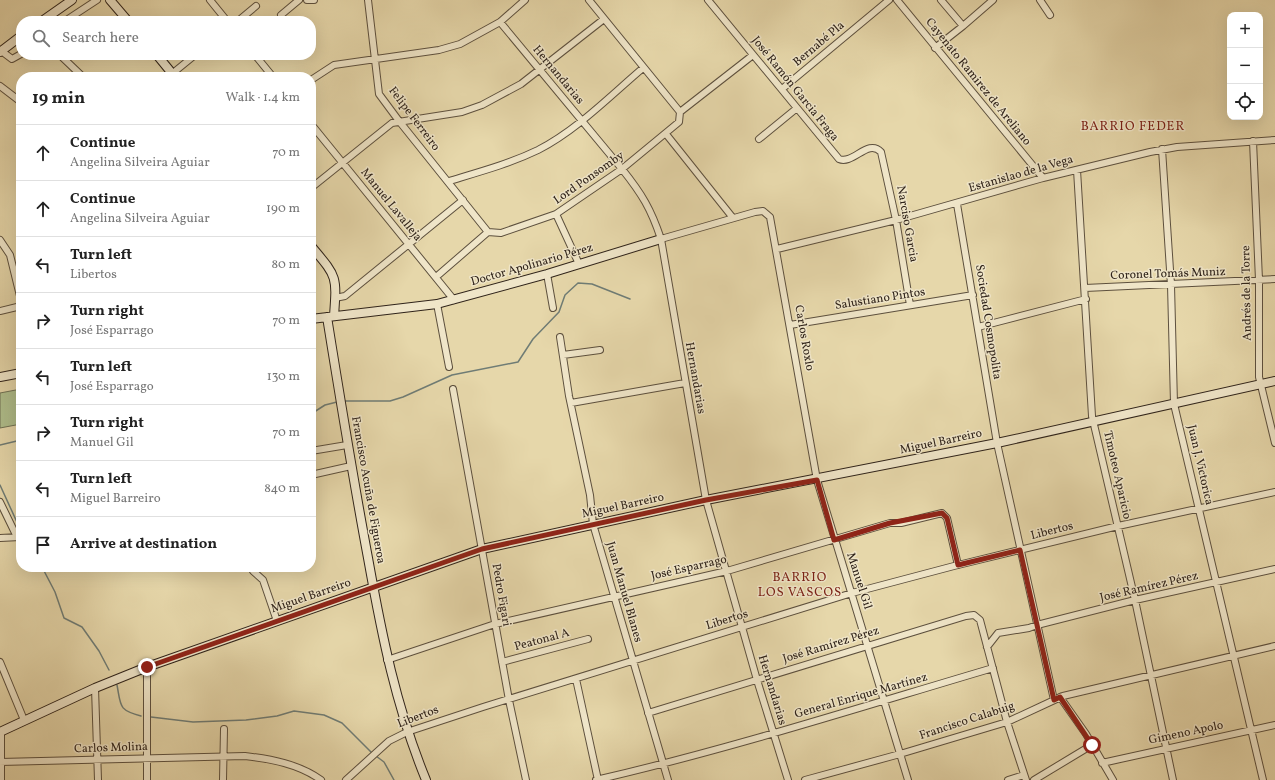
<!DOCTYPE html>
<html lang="en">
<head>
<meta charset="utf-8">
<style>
  :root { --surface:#fff; --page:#f2f2f2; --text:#222; --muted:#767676; --line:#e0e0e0 }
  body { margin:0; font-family:Vollkorn,serif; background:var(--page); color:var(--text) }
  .controls { position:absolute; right:12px; top:12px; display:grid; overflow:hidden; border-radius:8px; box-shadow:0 4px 16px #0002 }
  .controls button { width:36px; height:36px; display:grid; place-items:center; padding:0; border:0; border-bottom:1px solid var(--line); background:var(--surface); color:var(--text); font:20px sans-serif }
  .stop { position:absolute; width:12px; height:12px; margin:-9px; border:3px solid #8f2418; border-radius:50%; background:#fff }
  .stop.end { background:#8f2418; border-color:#fff; box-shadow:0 1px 4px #0008 }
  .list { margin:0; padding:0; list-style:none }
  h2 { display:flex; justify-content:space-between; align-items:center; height:52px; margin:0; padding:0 16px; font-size:17px }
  h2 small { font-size:13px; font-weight:400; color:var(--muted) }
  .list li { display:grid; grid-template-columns:26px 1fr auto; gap:12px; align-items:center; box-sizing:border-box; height:56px; padding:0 16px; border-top:1px solid var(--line) }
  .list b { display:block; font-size:15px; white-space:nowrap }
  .list p { margin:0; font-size:13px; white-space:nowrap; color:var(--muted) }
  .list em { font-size:13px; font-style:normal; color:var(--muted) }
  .icon { flex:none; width:22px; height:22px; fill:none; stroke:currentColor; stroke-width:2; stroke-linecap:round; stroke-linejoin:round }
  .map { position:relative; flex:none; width:1275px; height:780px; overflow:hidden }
  .search { position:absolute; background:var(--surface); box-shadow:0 4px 16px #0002; left:16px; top:16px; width:300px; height:44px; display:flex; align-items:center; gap:10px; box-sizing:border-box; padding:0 14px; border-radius:16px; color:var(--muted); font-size:15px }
  .panel { position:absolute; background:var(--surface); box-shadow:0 4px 16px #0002; left:16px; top:72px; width:300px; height:500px; border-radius:16px }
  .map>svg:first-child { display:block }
  .green { fill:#afbf8d; stroke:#6f7154 }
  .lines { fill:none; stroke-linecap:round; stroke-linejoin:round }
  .stream { stroke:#6f7c75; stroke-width:1.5 }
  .street-casing { stroke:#5d503e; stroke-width:8 }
  .secondary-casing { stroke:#2f231a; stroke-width:10 }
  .street { stroke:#efe5c8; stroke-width:6 }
  .secondary { stroke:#efe5c8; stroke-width:8 }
  .route { stroke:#8f2418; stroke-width:5 }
  .labels { text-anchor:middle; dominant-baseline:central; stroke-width:3; stroke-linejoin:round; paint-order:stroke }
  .street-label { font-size:12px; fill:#2f231a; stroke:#efe5c8 }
  .neighbourhood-label { font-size:13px; letter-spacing:1px; fill:#7a1f14; stroke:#efe5c8 }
</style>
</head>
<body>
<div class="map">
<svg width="1275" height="780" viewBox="0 0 1275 780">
  <rect width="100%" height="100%" fill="#e6d7aa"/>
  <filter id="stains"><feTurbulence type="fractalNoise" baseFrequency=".005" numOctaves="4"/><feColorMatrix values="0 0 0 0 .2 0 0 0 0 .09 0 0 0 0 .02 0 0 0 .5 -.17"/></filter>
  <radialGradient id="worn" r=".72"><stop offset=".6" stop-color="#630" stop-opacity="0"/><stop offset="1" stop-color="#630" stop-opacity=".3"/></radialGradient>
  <path class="green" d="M21,389V424L0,428V393Z"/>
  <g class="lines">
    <path class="stream" d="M344,401H390L403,397L452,375L518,362L533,339L559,312L565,295L578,283L592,284L630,299
      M311,414L325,405L337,402
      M0,445L21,440
      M0,485L21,531
      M42,567L55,592L64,618L82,627L99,651L109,670
      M117,685C121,706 118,710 141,716
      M151,717L193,722L246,720L277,716L294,711L324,715L342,723L371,752
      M376,756L384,762L394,780"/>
    <defs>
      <path id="street" d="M210,0L227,21
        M307,0H314
        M368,0L379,94L399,121L488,232
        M589,0L680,112
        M708,0L839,159C853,165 868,138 881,152L896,220L910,305
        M897,0L1043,178
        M941,0L963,26
        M1040,0L1050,15
        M281,15L299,0
        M65,21L97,0
        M238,21L256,6
        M500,22L622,169C642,194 651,209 661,239L706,500L757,680L788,780
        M935,48L963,26L993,0
        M0,50L12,59L21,54
        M60,55L83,77
        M255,55L273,77
        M168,77L195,55
        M311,80L334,65L439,50L460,44L500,22L525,0
        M0,86L21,102
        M782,89L889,0
        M680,112L753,55
        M311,124L454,300
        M666,134L733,218
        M759,139L797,108
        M1253,141L1259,280V377L1275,443
        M1162,149L1171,285L1174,404L1263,780
        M1077,170L1092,416L1135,600L1173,780
        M449,181C479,172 509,164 538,150C577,130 610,96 643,68
        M311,188L392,123L462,112L482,105L521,84L604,19
        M957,204L997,443L1054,700
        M556,214L579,264
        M488,232L501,233L556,214L622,169L679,122L680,112
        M661,239L755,212L763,211L770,217L817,480L908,780
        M0,240L10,255L21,300
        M777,249L896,220L1043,178L1150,152L1177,147L1275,140
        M547,274L553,308
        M436,277L488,232
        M1085,288L1275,279
        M335,298L345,296L463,200
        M437,304L449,367
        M0,311L21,306
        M790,325L973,295
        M978,327L1086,299
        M560,337L569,396L590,495L593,524L668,780
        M563,355L600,350
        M453,389L509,700L526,780
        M571,403L685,383
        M311,451L347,445
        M311,475L351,466
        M0,502L17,537
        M0,538L20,537
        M253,571L263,580L277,621
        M987,647L998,633L1029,628L1037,625L1135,600L1275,569
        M387,660L495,624L727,571L890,523H901L938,514L942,513L947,518L958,565
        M0,662L24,720
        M502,662L588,639
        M576,679L598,780
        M95,688L98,780
        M1060,697L1086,734L1113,780
        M648,713L966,616L974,615L980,620L1007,722L1026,780
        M1,731V780
        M0,762L245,756C271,759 299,764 321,780
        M1102,763L1275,725
        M147,780V667
        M223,780L224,729
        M346,780L389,741L407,732L483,707L852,593L954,566L1118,526L1275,492
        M596,780C730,749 861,707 993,668
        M805,780L900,754L1007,722L1063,696L1275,646
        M1008,780L1024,775
        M1034,780L1092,745"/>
      <path id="secondary" d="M110,0L128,21
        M42,21L72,0
        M0,52L21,36
        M157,55L175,77
        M311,246C337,277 337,275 334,316
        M327,317C340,398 353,478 368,558C382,636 396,707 426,780
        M311,319L437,304L547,274L661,239
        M0,377L21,373
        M0,732L95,688L147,667L482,549L706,500L997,443L1275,381"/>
    </defs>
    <use href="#street" class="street-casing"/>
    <use href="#secondary" class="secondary-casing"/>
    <use href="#street" class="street"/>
    <use href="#secondary" class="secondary"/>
  </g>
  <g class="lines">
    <path class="route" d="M147,667L482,549L706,500L817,480L834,540L890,523L942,513L947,518L958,565L1020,550L1054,700L1060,697L1092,745"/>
  </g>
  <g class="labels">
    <g class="street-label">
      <text transform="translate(819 44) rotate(-40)">Bernabé Pla</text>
      <text transform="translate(558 75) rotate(50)">Hernandarias</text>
      <text transform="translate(978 82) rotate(51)">Cayenato Ramirez de Areliano</text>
      <text transform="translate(795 89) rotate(51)">José Ramón Garcia Fraga</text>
      <text transform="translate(414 119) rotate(53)">Felipe Ferreiro</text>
      <text transform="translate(1021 174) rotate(-16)">Estanislao de la Vega</text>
      <text transform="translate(589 178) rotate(-35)">Lord Ponsomby</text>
      <text transform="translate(391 205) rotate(51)">Manuel Lavalleja</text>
      <text transform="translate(907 224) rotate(80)">Narciso Garcia</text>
      <text transform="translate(532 265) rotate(-16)">Doctor Apolinario Pérez</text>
      <text transform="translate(1168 274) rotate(-2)">Coronel Tomás Muniz</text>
      <text transform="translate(1247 293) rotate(-91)">Andrés de la Torre</text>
      <text transform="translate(880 299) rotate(-9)">Salustiano Pintos</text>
      <text transform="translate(988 322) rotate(81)">Sociedad Cosmopolita</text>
      <text transform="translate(804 338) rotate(80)">Carlos Roxlo</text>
      <text transform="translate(695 378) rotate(80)">Hernandarias</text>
      <text transform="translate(941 442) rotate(-12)">Miguel Barreiro</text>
      <text transform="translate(1200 465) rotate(77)">Juan J. Victorica</text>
      <text transform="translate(1117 475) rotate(77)">Timoteo Aparicio</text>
      <text transform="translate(368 490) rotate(80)">Francisco Acuña de Figueroa</text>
      <text transform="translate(623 506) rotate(-12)">Miguel Barreiro</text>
      <text transform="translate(1052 531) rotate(-14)">Libertos</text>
      <text transform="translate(689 568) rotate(-13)">José Esparrago</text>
      <text transform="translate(859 581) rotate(72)">Manuel Gil</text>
      <text transform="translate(1149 587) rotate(-13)">José Ramírez Pérez</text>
      <text transform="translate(624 592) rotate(74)">Juan Manuel Blanes</text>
      <text transform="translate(501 595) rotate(80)">Pedro Figari</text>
      <text transform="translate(311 596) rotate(-19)">Miguel Barreiro</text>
      <text transform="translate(727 620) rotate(-17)">Libertos</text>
      <text transform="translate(542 640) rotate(-15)">Peatonal A</text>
      <text transform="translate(831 645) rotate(-17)">José Ramírez Pérez</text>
      <text transform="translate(772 690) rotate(73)">Hernandarias</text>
      <text transform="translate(861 696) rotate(-16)">General Enrique Martínez</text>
      <text transform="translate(418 717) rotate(-21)">Libertos</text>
      <text transform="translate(967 721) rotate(-18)">Francisco Calabuig</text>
      <text transform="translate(1186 733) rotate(-12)">Gimeno Apolo</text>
      <text transform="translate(111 748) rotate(-2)">Carlos Molina</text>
    </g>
    <g class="neighbourhood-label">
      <text x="1133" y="127">BARRIO FEDER</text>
      <text x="800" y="578">BARRIO<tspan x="800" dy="15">LOS VASCOS</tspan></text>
    </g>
  </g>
  <rect width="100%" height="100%" filter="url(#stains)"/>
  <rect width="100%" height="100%" fill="url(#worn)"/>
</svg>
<div class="controls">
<button>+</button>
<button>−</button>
<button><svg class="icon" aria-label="locate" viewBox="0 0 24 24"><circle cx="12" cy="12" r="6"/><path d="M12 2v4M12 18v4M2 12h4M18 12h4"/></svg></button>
</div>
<div class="stop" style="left:1092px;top:745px"></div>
<div class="stop end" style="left:147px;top:667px"></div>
<div class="search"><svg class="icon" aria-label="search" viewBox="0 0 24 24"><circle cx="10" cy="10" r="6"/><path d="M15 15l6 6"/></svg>Search here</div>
<section class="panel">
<h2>19 min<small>Walk · 1.4 km</small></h2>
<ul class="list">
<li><svg class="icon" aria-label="ahead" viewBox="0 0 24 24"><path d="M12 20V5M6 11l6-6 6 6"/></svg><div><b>Continue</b><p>Angelina Silveira Aguiar</p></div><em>70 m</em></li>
<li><svg class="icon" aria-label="ahead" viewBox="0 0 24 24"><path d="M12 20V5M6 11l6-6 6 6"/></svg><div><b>Continue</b><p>Angelina Silveira Aguiar</p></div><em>190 m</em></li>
<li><svg class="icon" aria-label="left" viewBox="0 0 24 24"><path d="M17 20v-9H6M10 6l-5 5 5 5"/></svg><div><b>Turn left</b><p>Libertos</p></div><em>80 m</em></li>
<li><svg class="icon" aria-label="right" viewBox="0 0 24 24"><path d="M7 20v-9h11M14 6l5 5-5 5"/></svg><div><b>Turn right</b><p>José Esparrago</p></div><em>70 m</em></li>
<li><svg class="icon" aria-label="left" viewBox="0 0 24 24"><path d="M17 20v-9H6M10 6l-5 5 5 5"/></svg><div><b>Turn left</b><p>José Esparrago</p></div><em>130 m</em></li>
<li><svg class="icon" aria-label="right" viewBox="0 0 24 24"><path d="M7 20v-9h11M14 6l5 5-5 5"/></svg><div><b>Turn right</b><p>Manuel Gil</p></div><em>70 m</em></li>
<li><svg class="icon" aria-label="left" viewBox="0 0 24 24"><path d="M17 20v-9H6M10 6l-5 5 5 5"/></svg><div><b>Turn left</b><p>Miguel Barreiro</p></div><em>840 m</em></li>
<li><svg class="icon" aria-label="arrive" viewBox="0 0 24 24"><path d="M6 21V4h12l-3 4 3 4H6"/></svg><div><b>Arrive at destination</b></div></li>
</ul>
</section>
</div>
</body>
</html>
